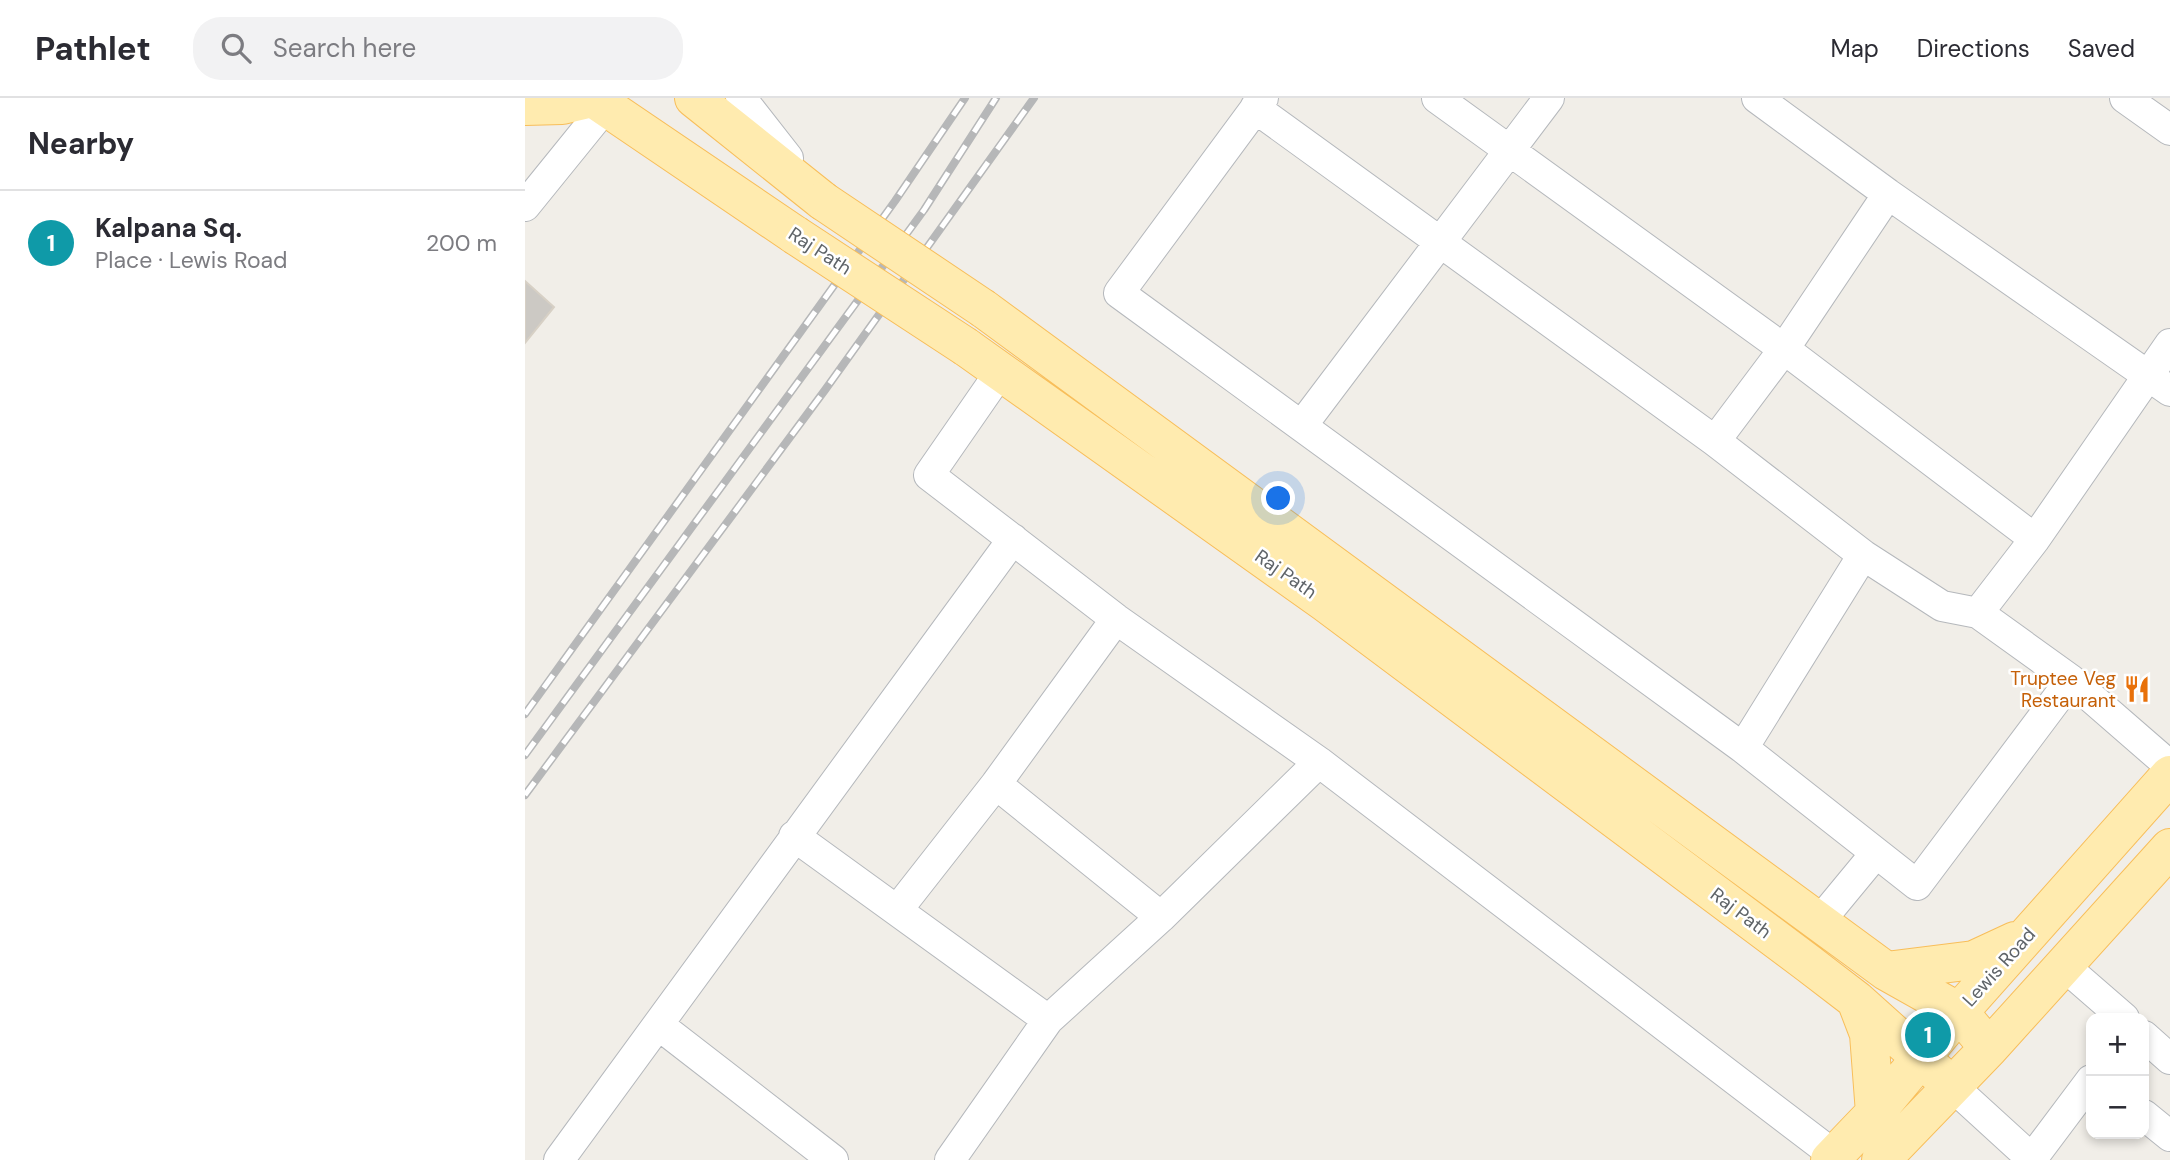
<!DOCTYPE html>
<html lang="en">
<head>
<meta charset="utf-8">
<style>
  :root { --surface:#fff; --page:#f2f2f3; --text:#2b2b33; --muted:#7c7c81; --line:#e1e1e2; --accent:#0b8043 }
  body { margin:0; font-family:"DM Sans",sans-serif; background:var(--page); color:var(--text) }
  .controls { position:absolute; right:21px; bottom:21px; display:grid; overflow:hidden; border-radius:14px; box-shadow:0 4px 10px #0003 }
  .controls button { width:63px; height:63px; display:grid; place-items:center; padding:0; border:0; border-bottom:2px solid var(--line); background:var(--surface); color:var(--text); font:35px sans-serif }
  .you { position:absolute; left:754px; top:401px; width:24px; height:24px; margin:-18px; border:5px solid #fff; border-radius:50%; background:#1a73e8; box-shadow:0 0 0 10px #1a73e833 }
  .badge { display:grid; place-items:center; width:46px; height:46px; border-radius:50%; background:var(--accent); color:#fff; font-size:23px; font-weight:700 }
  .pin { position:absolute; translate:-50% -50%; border:4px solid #fff; box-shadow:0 2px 7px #0006 }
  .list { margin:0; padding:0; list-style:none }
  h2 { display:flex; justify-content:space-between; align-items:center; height:91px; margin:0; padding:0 28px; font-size:30px }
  h2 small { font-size:23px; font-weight:400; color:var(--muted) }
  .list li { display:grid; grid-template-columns:46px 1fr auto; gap:21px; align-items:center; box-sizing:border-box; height:105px; padding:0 28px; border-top:2px solid var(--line) }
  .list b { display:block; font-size:26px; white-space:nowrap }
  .list p { margin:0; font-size:23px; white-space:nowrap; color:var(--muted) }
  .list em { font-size:23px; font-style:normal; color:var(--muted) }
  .icon { flex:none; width:38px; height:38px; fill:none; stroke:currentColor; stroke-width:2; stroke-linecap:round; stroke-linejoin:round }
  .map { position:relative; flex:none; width:1645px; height:1062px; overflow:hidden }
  header { display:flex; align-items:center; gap:42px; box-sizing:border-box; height:98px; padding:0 35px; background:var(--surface); border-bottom:2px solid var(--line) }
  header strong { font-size:33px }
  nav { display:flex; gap:38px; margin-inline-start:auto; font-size:24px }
  .search { width:490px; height:63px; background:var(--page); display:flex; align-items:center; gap:18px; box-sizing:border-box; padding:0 24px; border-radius:28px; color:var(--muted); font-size:26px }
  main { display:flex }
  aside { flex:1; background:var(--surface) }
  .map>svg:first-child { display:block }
  .building { fill:#ccc9c4; stroke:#d7d0c5; stroke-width:2 }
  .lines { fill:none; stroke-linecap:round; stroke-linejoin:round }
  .street-casing { stroke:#b5b8bc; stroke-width:32 }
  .primary-casing { stroke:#f8be5a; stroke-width:40 }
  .street { stroke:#fff; stroke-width:30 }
  .primary { stroke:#ffebaf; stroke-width:38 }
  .rail-casing { stroke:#b6b7b8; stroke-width:8 }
  .rail { stroke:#fff; stroke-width:5; stroke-dasharray:16; stroke-linecap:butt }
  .primary-bridge-casing { stroke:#f8be5a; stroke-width:40; stroke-linecap:butt }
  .primary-bridge { stroke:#ffebaf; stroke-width:38 }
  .labels { text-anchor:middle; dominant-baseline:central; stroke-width:5; stroke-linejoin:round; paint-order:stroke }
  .street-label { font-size:19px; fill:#5f6468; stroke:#fff }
  .food-label { font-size:19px; fill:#c56008; stroke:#fff; text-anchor:end }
</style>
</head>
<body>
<header>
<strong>Pathlet</strong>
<div class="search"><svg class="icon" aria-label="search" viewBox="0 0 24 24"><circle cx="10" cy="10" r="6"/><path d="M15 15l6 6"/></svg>Search here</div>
<nav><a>Map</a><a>Directions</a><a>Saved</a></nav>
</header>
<main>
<aside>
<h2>Nearby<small></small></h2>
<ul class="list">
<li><span class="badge" style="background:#0f9aa8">1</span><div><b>Kalpana Sq.</b><p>Place · Lewis Road</p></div><em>200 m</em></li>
</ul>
</aside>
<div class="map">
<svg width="1645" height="1062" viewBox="0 0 1645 1062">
  <rect width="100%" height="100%" fill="#f1eee8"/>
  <path class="building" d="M0,183L29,209L0,245Z"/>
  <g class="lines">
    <defs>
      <path id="street" d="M216,0L263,60
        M738,0L594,195L1218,650L1392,787L1546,582L1645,668
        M912,0L1259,251L1510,441
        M1232,0L1363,96L1645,293
        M1600,0L1645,32
        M730,10L1190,343
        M0,108L81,8
        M476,273L404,377L591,521L794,664L1309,1057
        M778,326L1024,0
        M1338,457L1190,343L1259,251L1363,96
        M1453,515L1510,441L1645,246
        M1218,650L1338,457L1417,508L1453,515L1546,582
        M471,686L636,819
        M269,738L523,922
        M373,811L471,686L591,521
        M1294,824L1351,755
        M1539,868L1599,920
        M135,928L308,1062
        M1619,938L1645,961
        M1427,988L1507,1061
        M1619,1017L1645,1038
        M34,1062L488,441
        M425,1062L523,922L636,819L794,664
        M1506,1062L1566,982"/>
      <path id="primary" d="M68,0L270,137
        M169,0L298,103
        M0,8L37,7L67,0
        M459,211L1361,873L1434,914L1464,950
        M441,249L801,505L1284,866L1331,902L1427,988
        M1361,873L1449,862L1490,843
        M1331,902L1344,936L1350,1015
        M1305,1062L1350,1015L1434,914L1645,677
        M1356,1062L1464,950L1645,750"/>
    </defs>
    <use href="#street" class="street-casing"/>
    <use href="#primary" class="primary-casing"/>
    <use href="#street" class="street"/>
    <use href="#primary" class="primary"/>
    <defs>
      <path id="rail" d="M0,616L370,103L440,0
        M0,657L399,112L471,0
        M0,697L300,292L509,0"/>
    </defs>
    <use href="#rail" class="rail-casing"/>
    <use href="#rail" class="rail"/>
    <defs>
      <path id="primary-bridge" d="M298,103L459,211
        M270,137L441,249"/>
    </defs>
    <use href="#primary-bridge" class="primary-bridge-casing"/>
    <use href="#primary-bridge" class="primary-bridge"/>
  </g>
  <defs>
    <symbol id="restaurant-bare" viewBox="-9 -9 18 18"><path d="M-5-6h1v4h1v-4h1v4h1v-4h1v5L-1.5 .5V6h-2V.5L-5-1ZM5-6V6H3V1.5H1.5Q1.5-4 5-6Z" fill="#e8710a" stroke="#fff" stroke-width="2.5" paint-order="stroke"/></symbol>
  </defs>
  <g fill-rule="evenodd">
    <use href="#restaurant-bare" x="1593" y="572" width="38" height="38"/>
  </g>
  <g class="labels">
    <g class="street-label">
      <text transform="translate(295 153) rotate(33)">Raj Path</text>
      <text transform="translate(761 476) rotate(35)">Raj Path</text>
      <text transform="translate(1216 815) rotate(37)">Raj Path</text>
      <text transform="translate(1474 869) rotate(-48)">Lewis Road</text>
    </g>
    <g class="food-label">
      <text x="1591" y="580">Truptee Veg<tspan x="1591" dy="22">Restaurant</tspan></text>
    </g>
  </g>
</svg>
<div class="controls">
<button>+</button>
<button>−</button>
</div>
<div class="you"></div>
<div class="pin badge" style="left:1403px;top:937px;background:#0f9aa8">1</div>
</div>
</main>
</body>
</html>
